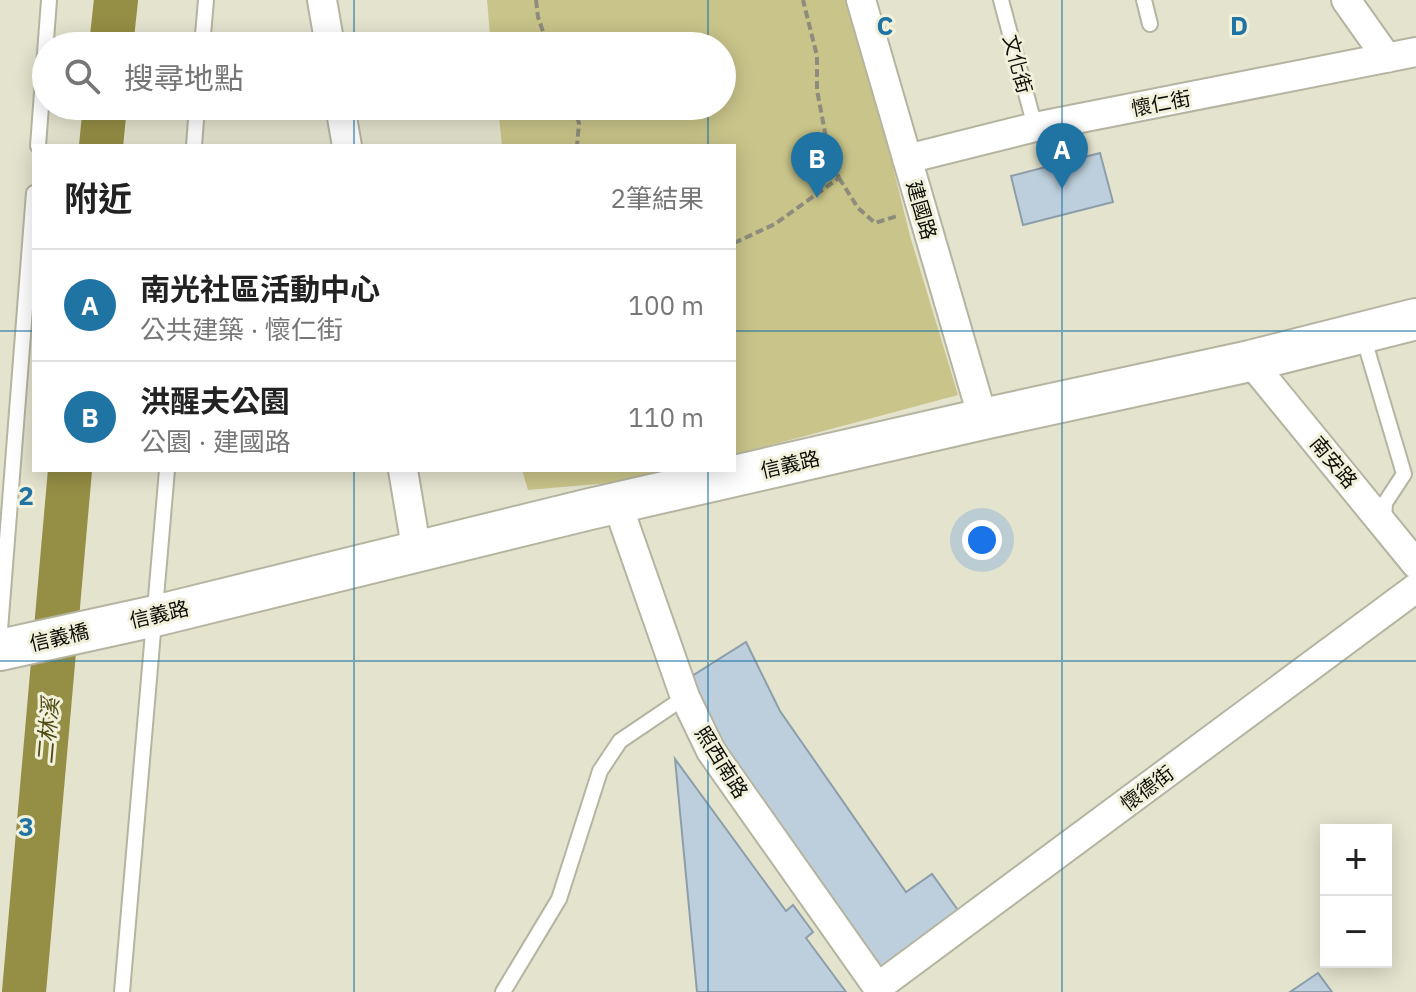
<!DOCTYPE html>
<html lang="zh-TW">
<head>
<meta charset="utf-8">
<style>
  :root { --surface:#fff; --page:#f6f6f6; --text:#222; --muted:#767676; --line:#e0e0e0; --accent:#1f74a4 }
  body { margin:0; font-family:"IBM Plex Sans","Noto Sans TC",sans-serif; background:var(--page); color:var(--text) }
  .controls { position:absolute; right:24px; bottom:24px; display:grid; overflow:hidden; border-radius:0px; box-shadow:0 4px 20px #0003 }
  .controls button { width:72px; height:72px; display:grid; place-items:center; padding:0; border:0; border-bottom:2px solid var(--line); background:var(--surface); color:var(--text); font:40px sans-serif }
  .you { position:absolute; left:982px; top:540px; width:28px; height:28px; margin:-20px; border:6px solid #fff; border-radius:50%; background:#1a73e8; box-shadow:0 0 0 12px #1a73e833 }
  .badge { display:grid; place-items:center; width:52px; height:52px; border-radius:50%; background:var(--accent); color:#fff; font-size:26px; font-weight:700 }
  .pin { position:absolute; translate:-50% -66px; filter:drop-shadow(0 2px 4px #0008) }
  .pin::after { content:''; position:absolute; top:42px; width:28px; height:24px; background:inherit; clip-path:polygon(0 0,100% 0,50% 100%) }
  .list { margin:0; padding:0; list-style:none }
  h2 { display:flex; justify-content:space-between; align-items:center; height:104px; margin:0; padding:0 32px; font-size:34px }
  h2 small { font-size:26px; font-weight:400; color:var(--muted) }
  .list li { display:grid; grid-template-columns:52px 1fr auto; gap:24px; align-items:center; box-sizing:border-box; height:112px; padding:0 32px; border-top:2px solid var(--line) }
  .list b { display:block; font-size:30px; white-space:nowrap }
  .list p { margin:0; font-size:26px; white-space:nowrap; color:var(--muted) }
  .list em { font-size:26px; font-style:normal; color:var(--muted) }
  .icon { flex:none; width:44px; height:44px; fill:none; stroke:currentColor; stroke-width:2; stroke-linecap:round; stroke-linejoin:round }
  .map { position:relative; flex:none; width:1416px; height:992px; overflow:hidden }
  .search { position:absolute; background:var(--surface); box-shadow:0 4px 20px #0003; left:32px; top:32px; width:704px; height:88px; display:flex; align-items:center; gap:20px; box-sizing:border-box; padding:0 28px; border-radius:44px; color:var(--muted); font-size:30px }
  .panel { position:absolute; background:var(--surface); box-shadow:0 4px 20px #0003; left:32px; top:144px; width:704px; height:328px; border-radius:0px }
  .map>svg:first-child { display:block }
  .green { fill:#c9c489 }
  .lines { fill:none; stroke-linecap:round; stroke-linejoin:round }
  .river { stroke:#958e45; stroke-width:44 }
  .building { fill:#bdcfdc; stroke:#8c9eaa; stroke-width:2 }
  .lane-casing { stroke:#b5b4a0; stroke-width:18 }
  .street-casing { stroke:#b5b4a0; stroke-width:32 }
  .secondary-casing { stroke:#b5b4a0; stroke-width:44 }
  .path { stroke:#8d8c7d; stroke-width:4; stroke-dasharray:8 4; stroke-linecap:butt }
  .lane { stroke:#fff; stroke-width:14 }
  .street { stroke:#fff; stroke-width:28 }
  .secondary { stroke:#fff; stroke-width:40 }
  .grid { fill:none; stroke:#1f74a4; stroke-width:2; stroke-opacity:0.55 }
  .labels { text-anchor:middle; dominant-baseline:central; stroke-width:6; stroke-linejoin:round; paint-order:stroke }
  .street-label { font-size:20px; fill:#0d0d06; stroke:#f1f0db }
  .water-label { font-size:22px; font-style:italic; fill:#504a12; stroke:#f1f0db }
  .grid-label { font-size:26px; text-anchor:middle; font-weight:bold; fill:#1f74a4; stroke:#f1f0db; stroke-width:6; stroke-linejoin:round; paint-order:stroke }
</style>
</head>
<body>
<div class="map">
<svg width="1416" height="992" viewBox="0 0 1416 992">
  <rect width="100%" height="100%" fill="#e4e3ce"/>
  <path class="green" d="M487,0H847L891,159L910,236L958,395L734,455V146H502L498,106H722V46H491Z
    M522,470H667L609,483L528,490Z"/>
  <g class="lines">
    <path class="river" d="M111,46L116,0
      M101,146L105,106
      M24,992L70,470"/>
  </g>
  <path class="building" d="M1100,153L1113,202L1023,225L1011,176Z
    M746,642L780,711L906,892L932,874L960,913L879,974L722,750L689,678Z
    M675,759L786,911L793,905L813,932L806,938L846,992H697Z
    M1318,973L1332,992H1290Z"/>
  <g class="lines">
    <defs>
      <path id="lane" d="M1001,0L1035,127
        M1144,0L1150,24
        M202,46L206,0
        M38,146L49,0
        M194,146L197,106
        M1363,336L1404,474L1385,503L1384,520
        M0,630L34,193
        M122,992L167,470
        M503,992L559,899L600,771L620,741L685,697"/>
      <path id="street" d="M322,0L330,46
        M861,0L983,419
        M1346,0L1387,58
        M340,106L347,146
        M907,159L1035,127L1416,52
        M1250,361L1416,564
        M403,470L417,553
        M617,503L685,697L711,751L881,992
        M878,987L1416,588"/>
      <path id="secondary" d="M0,650L155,616L590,509L983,419L1250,361L1416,319"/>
    </defs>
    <use href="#lane" class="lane-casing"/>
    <use href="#street" class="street-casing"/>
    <use href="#secondary" class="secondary-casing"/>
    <path class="path" d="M536,0L538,17L548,46
      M572,106L579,123L577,146
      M839,178L858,208L875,223L897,216
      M734,243L775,224L839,178L828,148L817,90V56L803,0"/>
    <use href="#lane" class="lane"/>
    <use href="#street" class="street"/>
    <use href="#secondary" class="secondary"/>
  </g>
  <path class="grid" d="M354,0V46M708,0V46M1062,0V992M354,106V146M708,106V146M0,331H34M734,331H1416M354,470V992M708,470V992M0,661H1416"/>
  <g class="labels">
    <g class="street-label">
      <text transform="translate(1018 64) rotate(75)">文化街</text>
      <text transform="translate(1161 103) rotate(-11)">懷仁街</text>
      <text transform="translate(922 210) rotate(74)">建國路</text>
      <text transform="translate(1334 462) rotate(50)">南安路</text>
      <text transform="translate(790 464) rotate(-13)">信義路</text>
      <text transform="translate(159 614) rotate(-13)">信義路</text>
      <text transform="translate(59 637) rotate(-13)">信義橋</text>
      <text transform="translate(722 762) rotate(58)">照西南路</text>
      <text transform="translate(1147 788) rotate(-37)">懷德街</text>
    </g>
    <g class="water-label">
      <text transform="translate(47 731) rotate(-85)">二林溪</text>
    </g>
  </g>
  <g class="grid-label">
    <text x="885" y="35">C</text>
    <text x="1239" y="35">D</text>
    <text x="26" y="505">2</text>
    <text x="26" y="836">3</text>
  </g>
</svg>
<div class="controls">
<button>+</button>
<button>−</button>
</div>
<div class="you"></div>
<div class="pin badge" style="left:1062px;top:189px">A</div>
<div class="pin badge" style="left:817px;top:198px">B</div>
<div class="search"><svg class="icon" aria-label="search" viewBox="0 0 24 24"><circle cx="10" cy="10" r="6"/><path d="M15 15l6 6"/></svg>搜尋地點</div>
<section class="panel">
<h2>附近<small>2筆結果</small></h2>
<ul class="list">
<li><span class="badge">A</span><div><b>南光社區活動中心</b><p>公共建築 · 懷仁街</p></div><em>100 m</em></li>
<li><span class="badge">B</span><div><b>洪醒夫公園</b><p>公園 · 建國路</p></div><em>110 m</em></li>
</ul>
</section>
</div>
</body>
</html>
